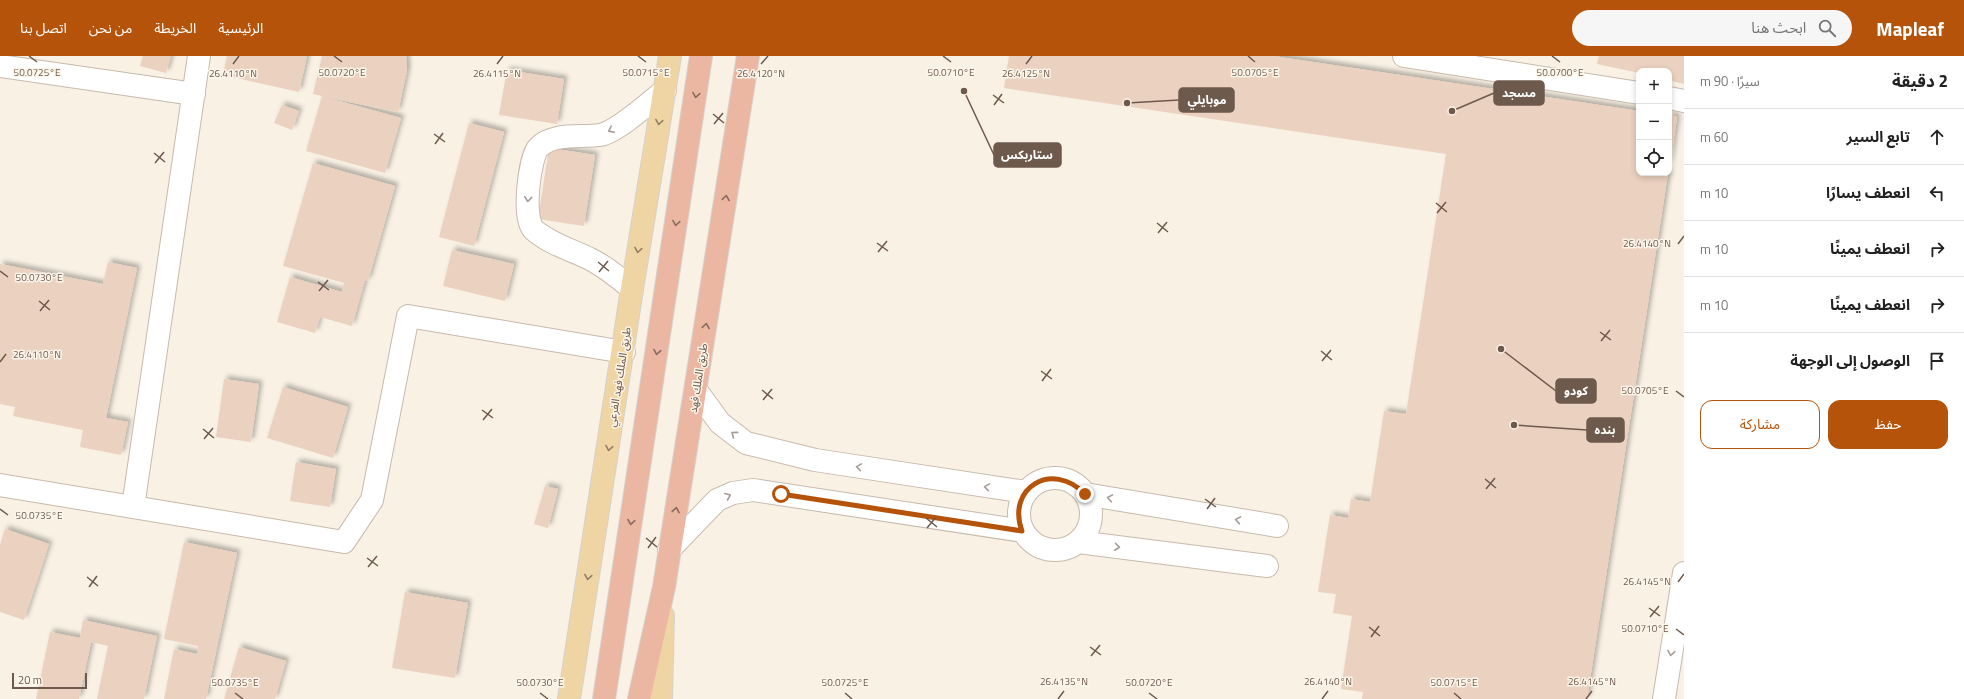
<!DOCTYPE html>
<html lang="ar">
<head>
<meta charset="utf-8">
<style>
  :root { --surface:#fff; --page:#f6f6f6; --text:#222; --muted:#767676; --line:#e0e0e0; --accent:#b45309 }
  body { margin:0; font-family:"Titillium Web","Noto Sans Arabic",sans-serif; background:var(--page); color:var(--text); direction:rtl }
  .controls { position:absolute; right:12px; top:12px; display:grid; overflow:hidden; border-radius:8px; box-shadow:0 2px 6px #0003 }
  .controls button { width:36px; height:36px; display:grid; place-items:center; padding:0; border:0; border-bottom:1px solid var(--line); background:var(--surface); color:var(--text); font:20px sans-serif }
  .scale { position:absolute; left:12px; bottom:10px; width:75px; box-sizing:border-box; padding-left:4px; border:2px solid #6e594d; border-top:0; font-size:11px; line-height:14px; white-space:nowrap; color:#6e594d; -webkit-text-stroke:3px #fcf5e9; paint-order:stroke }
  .stop { position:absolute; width:12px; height:12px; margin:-9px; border:3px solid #b45309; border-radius:50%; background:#fff }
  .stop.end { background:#b45309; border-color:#fff; box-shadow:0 1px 4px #0008 }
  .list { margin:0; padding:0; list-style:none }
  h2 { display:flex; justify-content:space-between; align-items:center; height:52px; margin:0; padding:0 16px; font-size:17px }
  h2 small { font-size:13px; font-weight:400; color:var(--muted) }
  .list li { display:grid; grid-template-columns:26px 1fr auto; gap:12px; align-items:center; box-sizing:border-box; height:56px; padding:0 16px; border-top:1px solid var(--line) }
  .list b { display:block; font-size:15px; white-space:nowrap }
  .list em { font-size:13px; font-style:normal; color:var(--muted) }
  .actions { display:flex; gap:8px; padding:12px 16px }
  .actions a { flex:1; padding:9px 0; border:1px solid var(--accent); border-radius:12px; text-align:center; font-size:14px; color:var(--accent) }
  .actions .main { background:var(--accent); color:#fff }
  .icon { flex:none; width:22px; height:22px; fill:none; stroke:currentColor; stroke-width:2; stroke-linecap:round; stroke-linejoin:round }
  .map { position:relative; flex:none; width:1684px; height:643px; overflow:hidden; direction:ltr }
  header { display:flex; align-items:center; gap:24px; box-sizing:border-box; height:56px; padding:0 20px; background:var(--accent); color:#fff }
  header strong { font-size:19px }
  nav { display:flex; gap:22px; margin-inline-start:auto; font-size:14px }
  .search { width:280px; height:36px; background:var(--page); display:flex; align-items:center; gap:10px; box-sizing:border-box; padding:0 14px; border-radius:22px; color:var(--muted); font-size:15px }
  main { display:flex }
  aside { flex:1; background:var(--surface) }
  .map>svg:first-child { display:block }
  .building { fill:#ebd1bf; filter:url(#shadow) }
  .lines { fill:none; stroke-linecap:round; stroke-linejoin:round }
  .minor-casing { stroke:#c8b9ac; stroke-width:24 }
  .major-casing { stroke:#d6d1cd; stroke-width:24 }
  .highway-casing { stroke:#d6d1cd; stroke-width:24 }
  .minor { stroke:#fff; stroke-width:22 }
  .major { stroke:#f0d5a4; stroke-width:22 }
  .highway { stroke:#ecb7a2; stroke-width:22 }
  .oneway { stroke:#876c5e }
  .oneway2 { stroke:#957e67 }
  .oneway3 { stroke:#a89b94 }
  .route { stroke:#b45309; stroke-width:5 }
  .ticks { fill:none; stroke:#6e594d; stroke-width:1.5 }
  .labels { text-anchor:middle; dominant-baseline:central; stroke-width:3; stroke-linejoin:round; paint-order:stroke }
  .street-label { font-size:11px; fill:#6e594d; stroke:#fcf5e9 }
  .ticks-label { font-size:10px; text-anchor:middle; fill:#6e594d; stroke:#fcf5e9; stroke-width:3; stroke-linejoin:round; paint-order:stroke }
  .leader { fill:none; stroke:#6e594d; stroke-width:1.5 }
  .callout-dot { fill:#6e594d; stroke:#fcf5e9; stroke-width:1.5 }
  .callout { fill:#6e594d; stroke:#6e594d; stroke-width:1.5 }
  .callout-label { font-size:12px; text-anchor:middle; font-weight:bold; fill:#fff }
</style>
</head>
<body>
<header>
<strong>Mapleaf</strong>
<div class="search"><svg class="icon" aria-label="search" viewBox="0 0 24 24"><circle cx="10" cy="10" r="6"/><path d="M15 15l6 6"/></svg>ابحث هنا</div>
<nav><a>الرئيسية</a><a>الخريطة</a><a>من نحن</a><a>اتصل بنا</a></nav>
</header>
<main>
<aside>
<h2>2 دقيقة<small>سيرًا · 90 m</small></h2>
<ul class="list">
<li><svg class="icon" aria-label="ahead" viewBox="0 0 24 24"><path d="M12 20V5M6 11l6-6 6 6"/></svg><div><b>تابع السير</b></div><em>60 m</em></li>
<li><svg class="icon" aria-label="left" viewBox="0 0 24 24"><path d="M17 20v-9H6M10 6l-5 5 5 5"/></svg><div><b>انعطف يسارًا</b></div><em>10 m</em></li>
<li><svg class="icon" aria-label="right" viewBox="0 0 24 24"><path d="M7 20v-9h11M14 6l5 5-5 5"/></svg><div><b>انعطف يمينًا</b></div><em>10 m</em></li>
<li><svg class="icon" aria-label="right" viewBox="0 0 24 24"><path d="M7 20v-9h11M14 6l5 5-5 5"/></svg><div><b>انعطف يمينًا</b></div><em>10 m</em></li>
<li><svg class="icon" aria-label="arrive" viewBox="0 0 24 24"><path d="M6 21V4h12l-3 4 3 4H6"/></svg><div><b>الوصول إلى الوجهة</b></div></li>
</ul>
<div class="actions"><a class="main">حفظ</a><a>مشاركة</a></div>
</aside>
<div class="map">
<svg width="1684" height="643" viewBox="0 0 1684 643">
  <defs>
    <filter id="shadow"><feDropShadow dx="3.5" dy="-3.5" stdDeviation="2" flood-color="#0004"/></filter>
  </defs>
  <rect width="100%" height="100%" fill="#f9f1e4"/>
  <path class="building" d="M143,0H171L166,17L140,10Z
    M227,0H307L299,36L223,19Z
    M322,0H406L407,14L398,56L325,41L401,62L385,117L306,95L322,40L313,38Z
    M1009,0H1273L1639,55V117H1668L1587,643H1362L1363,636L1341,633L1352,560L1333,557L1336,538L1318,536L1330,459L1348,462L1351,443L1370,446L1384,355L1406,358L1446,98L1004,32Z
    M1599,0H1684V28L1669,24V15H1639V17L1597,8Z
    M507,14L564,23L557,68L499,59Z
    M282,49L299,55L292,74L274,67Z
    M1669,59L1677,61L1670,108H1669Z
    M469,67L504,76L474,190L439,181Z
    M549,92L595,99L584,170L538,163Z
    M313,107L395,130L368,225L365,224L352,270L320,261L315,277L277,266L290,221L342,236L344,227L283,210Z
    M452,194L514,208L505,245L443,230Z
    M108,206L137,212L106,362L128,366L121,399L80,391L83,374L13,360L15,351L0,348V208L103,228Z
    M224,323L259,328L251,386L216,381Z
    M283,331L348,351L333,402L267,382Z
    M296,406L336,413L330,451L290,445Z
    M545,430L558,433L548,472L534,468Z
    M5,473L49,488L24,564L0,556V489Z
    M184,486L237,497L206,643H164L174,593L197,598L198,590L164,583Z
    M405,536L468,547L455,622L392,612Z
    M83,564L157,580L144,643H97L108,590L91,586L79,643H36L50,576L80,582Z
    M239,591L286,605L275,643H224Z"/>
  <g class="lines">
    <defs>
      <path id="minor" d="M1404,0L1639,37
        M0,10L194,38
        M1669,42L1684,45
        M632,233C619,222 606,211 590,203C572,194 550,188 534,174C522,164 529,101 539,91C554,76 582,82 600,79C617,76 650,46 665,34
        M696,334L720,367L746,387L815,404L1026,436
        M1019 458a36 36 0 1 1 72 0a36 36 0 1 1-72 0Z
        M0,429L344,486L372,444L408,260L624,296
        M1085,438L1277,470
        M133,451L199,0
        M1078,486L1267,510
        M669,494L717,444L733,437L753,434L1023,475
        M1664,643L1684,517"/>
      <path id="major" d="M569,643L632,233L670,0
        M661,643L663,560"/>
      <path id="highway" d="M604,643L701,0
        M639,643L664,531L748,0"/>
    </defs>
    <use href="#minor" class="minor-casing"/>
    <use href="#major" class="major-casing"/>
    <use href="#highway" class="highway-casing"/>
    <use href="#minor" class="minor"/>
    <use href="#major" class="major"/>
    <use href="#highway" class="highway"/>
  </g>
  <defs><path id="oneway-chevron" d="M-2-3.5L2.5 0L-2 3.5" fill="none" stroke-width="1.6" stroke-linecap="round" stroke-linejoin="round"/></defs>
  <g class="oneway">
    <use href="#oneway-chevron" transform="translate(696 39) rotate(99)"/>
    <use href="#oneway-chevron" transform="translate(726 142) rotate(-81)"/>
    <use href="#oneway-chevron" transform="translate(676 167) rotate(99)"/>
    <use href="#oneway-chevron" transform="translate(706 270) rotate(-81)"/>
    <use href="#oneway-chevron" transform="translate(657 296) rotate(99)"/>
    <use href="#oneway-chevron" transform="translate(676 454) rotate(-80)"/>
    <use href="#oneway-chevron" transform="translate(631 466) rotate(99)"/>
  </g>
  <g class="oneway2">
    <use href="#oneway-chevron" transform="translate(659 66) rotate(99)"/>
    <use href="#oneway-chevron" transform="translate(638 194) rotate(99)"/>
    <use href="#oneway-chevron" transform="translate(609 392) rotate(99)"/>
    <use href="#oneway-chevron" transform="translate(588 521) rotate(99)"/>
  </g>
  <g class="oneway3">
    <use href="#oneway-chevron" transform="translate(611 74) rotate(153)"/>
    <use href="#oneway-chevron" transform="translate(528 143) rotate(96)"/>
    <use href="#oneway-chevron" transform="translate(734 378) rotate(-143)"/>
    <use href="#oneway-chevron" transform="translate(859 411) rotate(-171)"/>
    <use href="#oneway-chevron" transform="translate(987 431) rotate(-171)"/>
    <use href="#oneway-chevron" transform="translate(728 440) rotate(-22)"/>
    <use href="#oneway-chevron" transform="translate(1110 442) rotate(-170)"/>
    <use href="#oneway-chevron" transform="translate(1238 464) rotate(-170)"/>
    <use href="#oneway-chevron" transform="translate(1117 491) rotate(7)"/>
    <use href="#oneway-chevron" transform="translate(1671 597) rotate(99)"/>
  </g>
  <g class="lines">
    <path class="route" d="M781,438L1022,475C1006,432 1052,404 1085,438"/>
  </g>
  <path class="ticks" d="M29,0L37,6M334,0L342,6M638,0L646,6M943,0L951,6M1248,0L1255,6M1552,0L1560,6M233,8L239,0M497,8L503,0M761,8L768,0M1026,8L1032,0M993,39L1004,47M994,49L1002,38M713,58L724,67M714,68L723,57M434,78L445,86M435,88L443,77M154,97L165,106M155,107L164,96M1436,147L1447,156M1437,157L1446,146M1157,167L1168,176M1158,177L1167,166M877,187L888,195M1678,188L1684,180M878,196L887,185M598,206L609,215M0,215L8,221M599,216L608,205M318,226L329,234M319,235L328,224M39,245L50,254M40,255L49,244M1600,276L1611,284M1601,285L1610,274M1321,295L1332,304M1322,305L1331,294M0,306L6,298M1041,315L1052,323M1042,325L1051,313M762,334L773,343M1676,335L1684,341M763,344L772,333M482,354L493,362M483,364L492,353M203,373L214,382M204,383L213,372M1485,423L1496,432M1486,433L1495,422M1205,443L1216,451M0,453L8,459M1207,453L1215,442M926,462L937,471M927,472L936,461M646,482L657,491M648,492L656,481M367,502L378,510M368,511L377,500M87,521L98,530M1678,526L1684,518M89,531L97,520M1649,552L1660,560M1650,561L1659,550M1369,571L1380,580M1676,573L1684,579M1371,581L1379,570M1090,591L1101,599M1091,600L1100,589M235,637L243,643M540,637L548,643M845,637L852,643M1149,637L1157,643M1454,637L1461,643M1058,643L1064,635M1322,643L1328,635M1586,643L1592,635"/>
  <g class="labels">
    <g class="street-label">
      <text transform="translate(619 321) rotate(-81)">طريق الملك فهد الفرعي</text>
      <text transform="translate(698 322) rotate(-81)">طريق الملك فهد</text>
    </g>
  </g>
  <g class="ticks-label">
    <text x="37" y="20">50.0725°E</text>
    <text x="342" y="20">50.0720°E</text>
    <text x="646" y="20">50.0715°E</text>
    <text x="951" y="20">50.0710°E</text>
    <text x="1255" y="20">50.0705°E</text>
    <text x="1560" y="20">50.0700°E</text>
    <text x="233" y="21">26.4110°N</text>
    <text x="497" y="21">26.4115°N</text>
    <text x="761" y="21">26.4120°N</text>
    <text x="1026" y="21">26.4125°N</text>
    <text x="1647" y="191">26.4140°N</text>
    <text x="39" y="225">50.0730°E</text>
    <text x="37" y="302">26.4110°N</text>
    <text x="1645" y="338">50.0705°E</text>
    <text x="39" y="463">50.0735°E</text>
    <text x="1647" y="529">26.4145°N</text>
    <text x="1645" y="576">50.0710°E</text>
    <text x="1064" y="629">26.4135°N</text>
    <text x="1328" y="629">26.4140°N</text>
    <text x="1592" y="629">26.4145°N</text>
    <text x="235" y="630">50.0735°E</text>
    <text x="540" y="630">50.0730°E</text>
    <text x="845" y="630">50.0725°E</text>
    <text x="1149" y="630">50.0720°E</text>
    <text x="1454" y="630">50.0715°E</text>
  </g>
  <path class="leader" d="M1452 55L1494 37M1127 47L1179 44M964 35L994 99M1501 293L1556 335M1514 369L1587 374"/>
  <g class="callout-dot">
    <circle cx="1452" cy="55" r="4"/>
    <circle cx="1127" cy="47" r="4"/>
    <circle cx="964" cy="35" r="4"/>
    <circle cx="1501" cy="293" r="4"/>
    <circle cx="1514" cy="369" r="4"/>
  </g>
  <g class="callout">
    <rect x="1494" y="25" width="50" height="24" rx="4"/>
    <rect x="1179" y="32" width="55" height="24" rx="4"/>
    <rect x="994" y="87" width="67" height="24" rx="4"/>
    <rect x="1556" y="323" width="40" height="24" rx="4"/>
    <rect x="1587" y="362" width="37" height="24" rx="4"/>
  </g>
  <g class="callout-label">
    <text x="1519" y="41">مسجد</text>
    <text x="1207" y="48">موبايلي</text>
    <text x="1027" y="103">ستاربكس</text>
    <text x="1576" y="339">كودو</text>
    <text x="1605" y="378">بنده</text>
  </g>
</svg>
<div class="controls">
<button>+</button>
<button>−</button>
<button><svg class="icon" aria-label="locate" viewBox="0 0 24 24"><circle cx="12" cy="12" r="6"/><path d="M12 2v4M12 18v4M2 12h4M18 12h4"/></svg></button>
</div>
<div class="scale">20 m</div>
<div class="stop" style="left:781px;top:438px"></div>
<div class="stop end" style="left:1085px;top:438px"></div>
</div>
</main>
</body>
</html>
